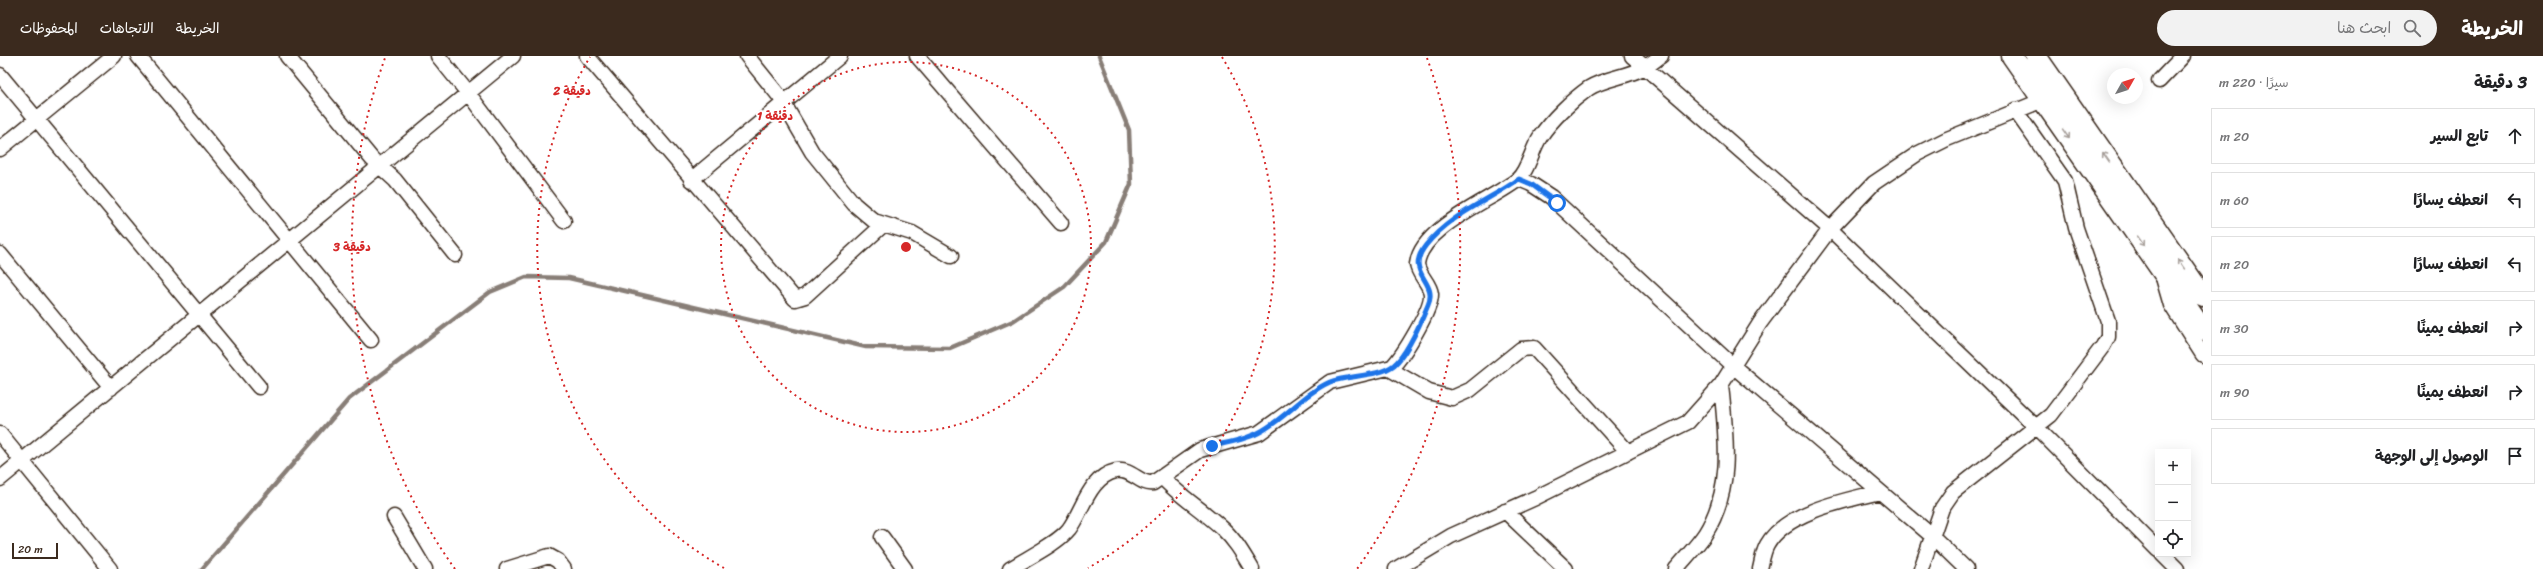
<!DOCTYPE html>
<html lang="ar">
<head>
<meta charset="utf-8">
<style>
  :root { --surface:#fff; --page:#f2f2f2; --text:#202124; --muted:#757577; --line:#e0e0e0; --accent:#3b2a1e }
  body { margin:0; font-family:Sriracha,"Playpen Sans Arabic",sans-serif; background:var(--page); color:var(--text); direction:rtl }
  .controls { position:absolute; right:12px; bottom:12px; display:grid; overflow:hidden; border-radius:0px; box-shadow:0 4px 16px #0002 }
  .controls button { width:36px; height:36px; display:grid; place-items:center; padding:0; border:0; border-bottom:1px solid var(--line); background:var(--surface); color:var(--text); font:20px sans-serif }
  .compass { position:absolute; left:2107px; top:12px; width:36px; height:36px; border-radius:50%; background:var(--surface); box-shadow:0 4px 16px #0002; rotate:51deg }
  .scale { position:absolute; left:12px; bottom:10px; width:46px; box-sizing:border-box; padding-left:4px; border:2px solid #3b2a1e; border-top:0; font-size:11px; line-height:14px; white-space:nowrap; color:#3b2a1e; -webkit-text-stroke:3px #fff; paint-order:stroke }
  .stop { position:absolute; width:12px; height:12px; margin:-9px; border:3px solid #1a73e8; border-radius:50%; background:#fff }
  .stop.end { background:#1a73e8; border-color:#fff; box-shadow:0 1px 4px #0008 }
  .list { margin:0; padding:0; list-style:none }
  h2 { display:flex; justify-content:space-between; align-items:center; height:52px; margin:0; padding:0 16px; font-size:17px }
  h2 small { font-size:13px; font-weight:400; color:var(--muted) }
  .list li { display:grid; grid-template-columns:26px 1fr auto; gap:12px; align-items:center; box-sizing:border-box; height:56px; margin:0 8px 8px; padding:0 8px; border:1px solid var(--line); border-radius:0px }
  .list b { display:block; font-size:15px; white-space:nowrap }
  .list em { font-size:13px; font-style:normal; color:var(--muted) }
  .icon { flex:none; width:22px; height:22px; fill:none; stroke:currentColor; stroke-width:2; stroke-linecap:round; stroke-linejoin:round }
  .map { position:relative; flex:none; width:2203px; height:513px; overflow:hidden; direction:ltr }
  header { display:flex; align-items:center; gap:24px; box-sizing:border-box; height:56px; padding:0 20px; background:var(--accent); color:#fff }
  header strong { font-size:19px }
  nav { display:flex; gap:22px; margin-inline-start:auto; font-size:14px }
  .search { width:280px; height:36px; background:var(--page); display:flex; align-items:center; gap:10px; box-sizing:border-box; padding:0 14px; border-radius:22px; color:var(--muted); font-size:15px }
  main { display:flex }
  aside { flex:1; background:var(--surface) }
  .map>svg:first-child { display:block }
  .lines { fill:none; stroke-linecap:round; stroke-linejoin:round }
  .stream { stroke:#887e77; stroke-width:4.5 }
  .street-casing { stroke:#3b2a1e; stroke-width:17 }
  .secondary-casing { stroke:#3b2a1e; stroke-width:23 }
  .street { stroke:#fff; stroke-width:14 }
  .secondary { stroke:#fff; stroke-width:20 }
  .oneway { stroke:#a79f9a }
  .route { stroke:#1a73e8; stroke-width:5 }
  .ring { fill:none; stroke:#d62828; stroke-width:2; stroke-dasharray:2 4 }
  .centre { fill:#d62828; stroke:#fff; stroke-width:2 }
  .ring-label { font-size:12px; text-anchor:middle; font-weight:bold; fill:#d62828; stroke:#fff; stroke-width:3.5; stroke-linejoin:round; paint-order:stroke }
</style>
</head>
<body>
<header>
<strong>الخريطة</strong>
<div class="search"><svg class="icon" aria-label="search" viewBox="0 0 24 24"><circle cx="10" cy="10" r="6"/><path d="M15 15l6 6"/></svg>ابحث هنا</div>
<nav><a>الخريطة</a><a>الاتجاهات</a><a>المحفوظات</a></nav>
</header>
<main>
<aside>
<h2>3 دقيقة<small>سيرًا · 220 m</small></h2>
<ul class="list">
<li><svg class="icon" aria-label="ahead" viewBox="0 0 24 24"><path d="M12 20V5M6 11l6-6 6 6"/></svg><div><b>تابع السير</b></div><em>20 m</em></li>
<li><svg class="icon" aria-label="left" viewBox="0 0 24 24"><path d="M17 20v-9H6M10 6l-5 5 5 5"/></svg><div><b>انعطف يسارًا</b></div><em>60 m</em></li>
<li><svg class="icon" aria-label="left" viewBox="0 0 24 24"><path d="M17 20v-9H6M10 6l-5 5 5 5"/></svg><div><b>انعطف يسارًا</b></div><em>20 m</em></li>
<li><svg class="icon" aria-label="right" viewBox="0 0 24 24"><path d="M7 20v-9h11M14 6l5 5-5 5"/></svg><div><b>انعطف يمينًا</b></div><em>30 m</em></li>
<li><svg class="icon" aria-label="right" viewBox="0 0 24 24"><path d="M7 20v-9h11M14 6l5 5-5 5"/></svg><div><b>انعطف يمينًا</b></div><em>90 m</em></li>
<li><svg class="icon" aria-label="arrive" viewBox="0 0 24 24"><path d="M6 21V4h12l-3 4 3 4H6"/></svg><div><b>الوصول إلى الوجهة</b></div></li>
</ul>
</aside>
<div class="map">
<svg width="2203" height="513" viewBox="0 0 2203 513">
  <rect width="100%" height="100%" fill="#fff"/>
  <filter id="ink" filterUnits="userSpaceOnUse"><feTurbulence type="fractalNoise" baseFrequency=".025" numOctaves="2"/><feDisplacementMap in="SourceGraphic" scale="8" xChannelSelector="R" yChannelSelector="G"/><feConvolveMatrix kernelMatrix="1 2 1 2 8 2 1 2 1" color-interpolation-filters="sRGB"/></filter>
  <g filter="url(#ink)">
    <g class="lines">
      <path class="stream" d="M202,513L349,343L490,236L526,221L569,222L866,291L950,292L1013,265L1064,231L1106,186L1131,128L1129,74L1099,0"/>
      <defs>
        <path id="street" d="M138,0L371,284
          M287,0L372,103L395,124L455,199
          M438,0L468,37L564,165
          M587,0L795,243L805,240L883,169
          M747,0L780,41L812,96L854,148L874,165L912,177L951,200
          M917,0L1061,167
          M1632,0L1830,173L2035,370L2158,494
          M0,19L259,331
          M2159,25L2183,0
          M0,93L114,0
          M1519,123L1531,128L1551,141L1733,310L1932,480L1966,513
          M691,124L840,0
          M0,198L111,332
          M2164,225L2171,249L2203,299
          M1388,312L1429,336L1452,342L1470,334L1521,293L1534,292L1628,396
          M0,378L110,513
          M1162,421C1180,441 1203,454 1223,473C1235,484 1243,498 1252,513
          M0,423L513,0
          M1505,455L1566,513
          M394,461L425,513
          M882,481L905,513
          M2162,498L2177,513
          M507,513L549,500L558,505L564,513
          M1010,513C1027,502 1057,488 1069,473C1083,454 1089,421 1116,415C1131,412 1140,429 1153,427L1200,394L1259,377L1330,326L1392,311C1403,300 1432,253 1431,238C1430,227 1418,219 1417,208C1421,171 1492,144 1517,124C1528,115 1532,93 1540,81C1551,64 1572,44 1589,32C1605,22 1627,21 1643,12C1650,9 1655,4 1661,0
          M1396,513L1451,480L1535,442L1688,366L1721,329L1760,267L1830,173L1874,127L1917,98L1947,83L2043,44
          M1676,513C1685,502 1697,490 1705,478C1734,432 1726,380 1721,329
          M1760,513C1762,505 1763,496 1767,489C1785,456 1846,444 1880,436
          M1921,513L1942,452L1953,436L2051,359L2103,290L2108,281V265L2076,172L2065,125L2015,54"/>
        <path id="secondary" d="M2012,0L2203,274
          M2036,0L2203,240"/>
      </defs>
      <use href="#street" class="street-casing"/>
      <use href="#secondary" class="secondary-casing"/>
      <use href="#street" class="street"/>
      <use href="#secondary" class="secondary"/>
    </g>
    <defs><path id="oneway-shaft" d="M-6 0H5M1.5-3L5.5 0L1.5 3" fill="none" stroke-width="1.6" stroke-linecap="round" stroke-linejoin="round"/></defs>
    <g class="oneway">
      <use href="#oneway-shaft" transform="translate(2066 78) rotate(55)"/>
      <use href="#oneway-shaft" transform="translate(2106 101) rotate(-125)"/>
      <use href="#oneway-shaft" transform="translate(2141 185) rotate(55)"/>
      <use href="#oneway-shaft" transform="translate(2181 208) rotate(-125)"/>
    </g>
  </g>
  <g class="lines" filter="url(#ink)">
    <path class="route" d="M1212,390C1227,387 1244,384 1258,377C1284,364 1303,338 1330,326C1347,319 1379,321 1394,309C1407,298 1421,266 1428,249C1439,224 1403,218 1426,189C1451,158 1488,145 1519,123L1531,128L1557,147"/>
  </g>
  <g class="ring">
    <circle cx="906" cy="191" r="185"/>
    <path d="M724 512A369 369 0 0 1 590 1M1222 1A369 369 0 0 1 1088 512"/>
    <path d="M455 513A554 554 0 0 1 385 2M1427 2A554 554 0 0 1 1357 513"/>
  </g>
  <circle cx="906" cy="191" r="6" class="centre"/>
  <g class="ring-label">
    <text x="572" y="39">2 دقيقة</text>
    <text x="775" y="64">1 دقيقة</text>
    <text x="352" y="195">3 دقيقة</text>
  </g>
</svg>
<div class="controls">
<button>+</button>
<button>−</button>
<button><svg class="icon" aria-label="locate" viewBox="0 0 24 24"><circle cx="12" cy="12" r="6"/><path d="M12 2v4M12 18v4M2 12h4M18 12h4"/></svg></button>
</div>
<svg class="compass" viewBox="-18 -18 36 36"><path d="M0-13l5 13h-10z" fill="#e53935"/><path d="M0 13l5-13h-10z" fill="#757577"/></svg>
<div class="scale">20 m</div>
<div class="stop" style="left:1557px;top:147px"></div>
<div class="stop end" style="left:1212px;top:390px"></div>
</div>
</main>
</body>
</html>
